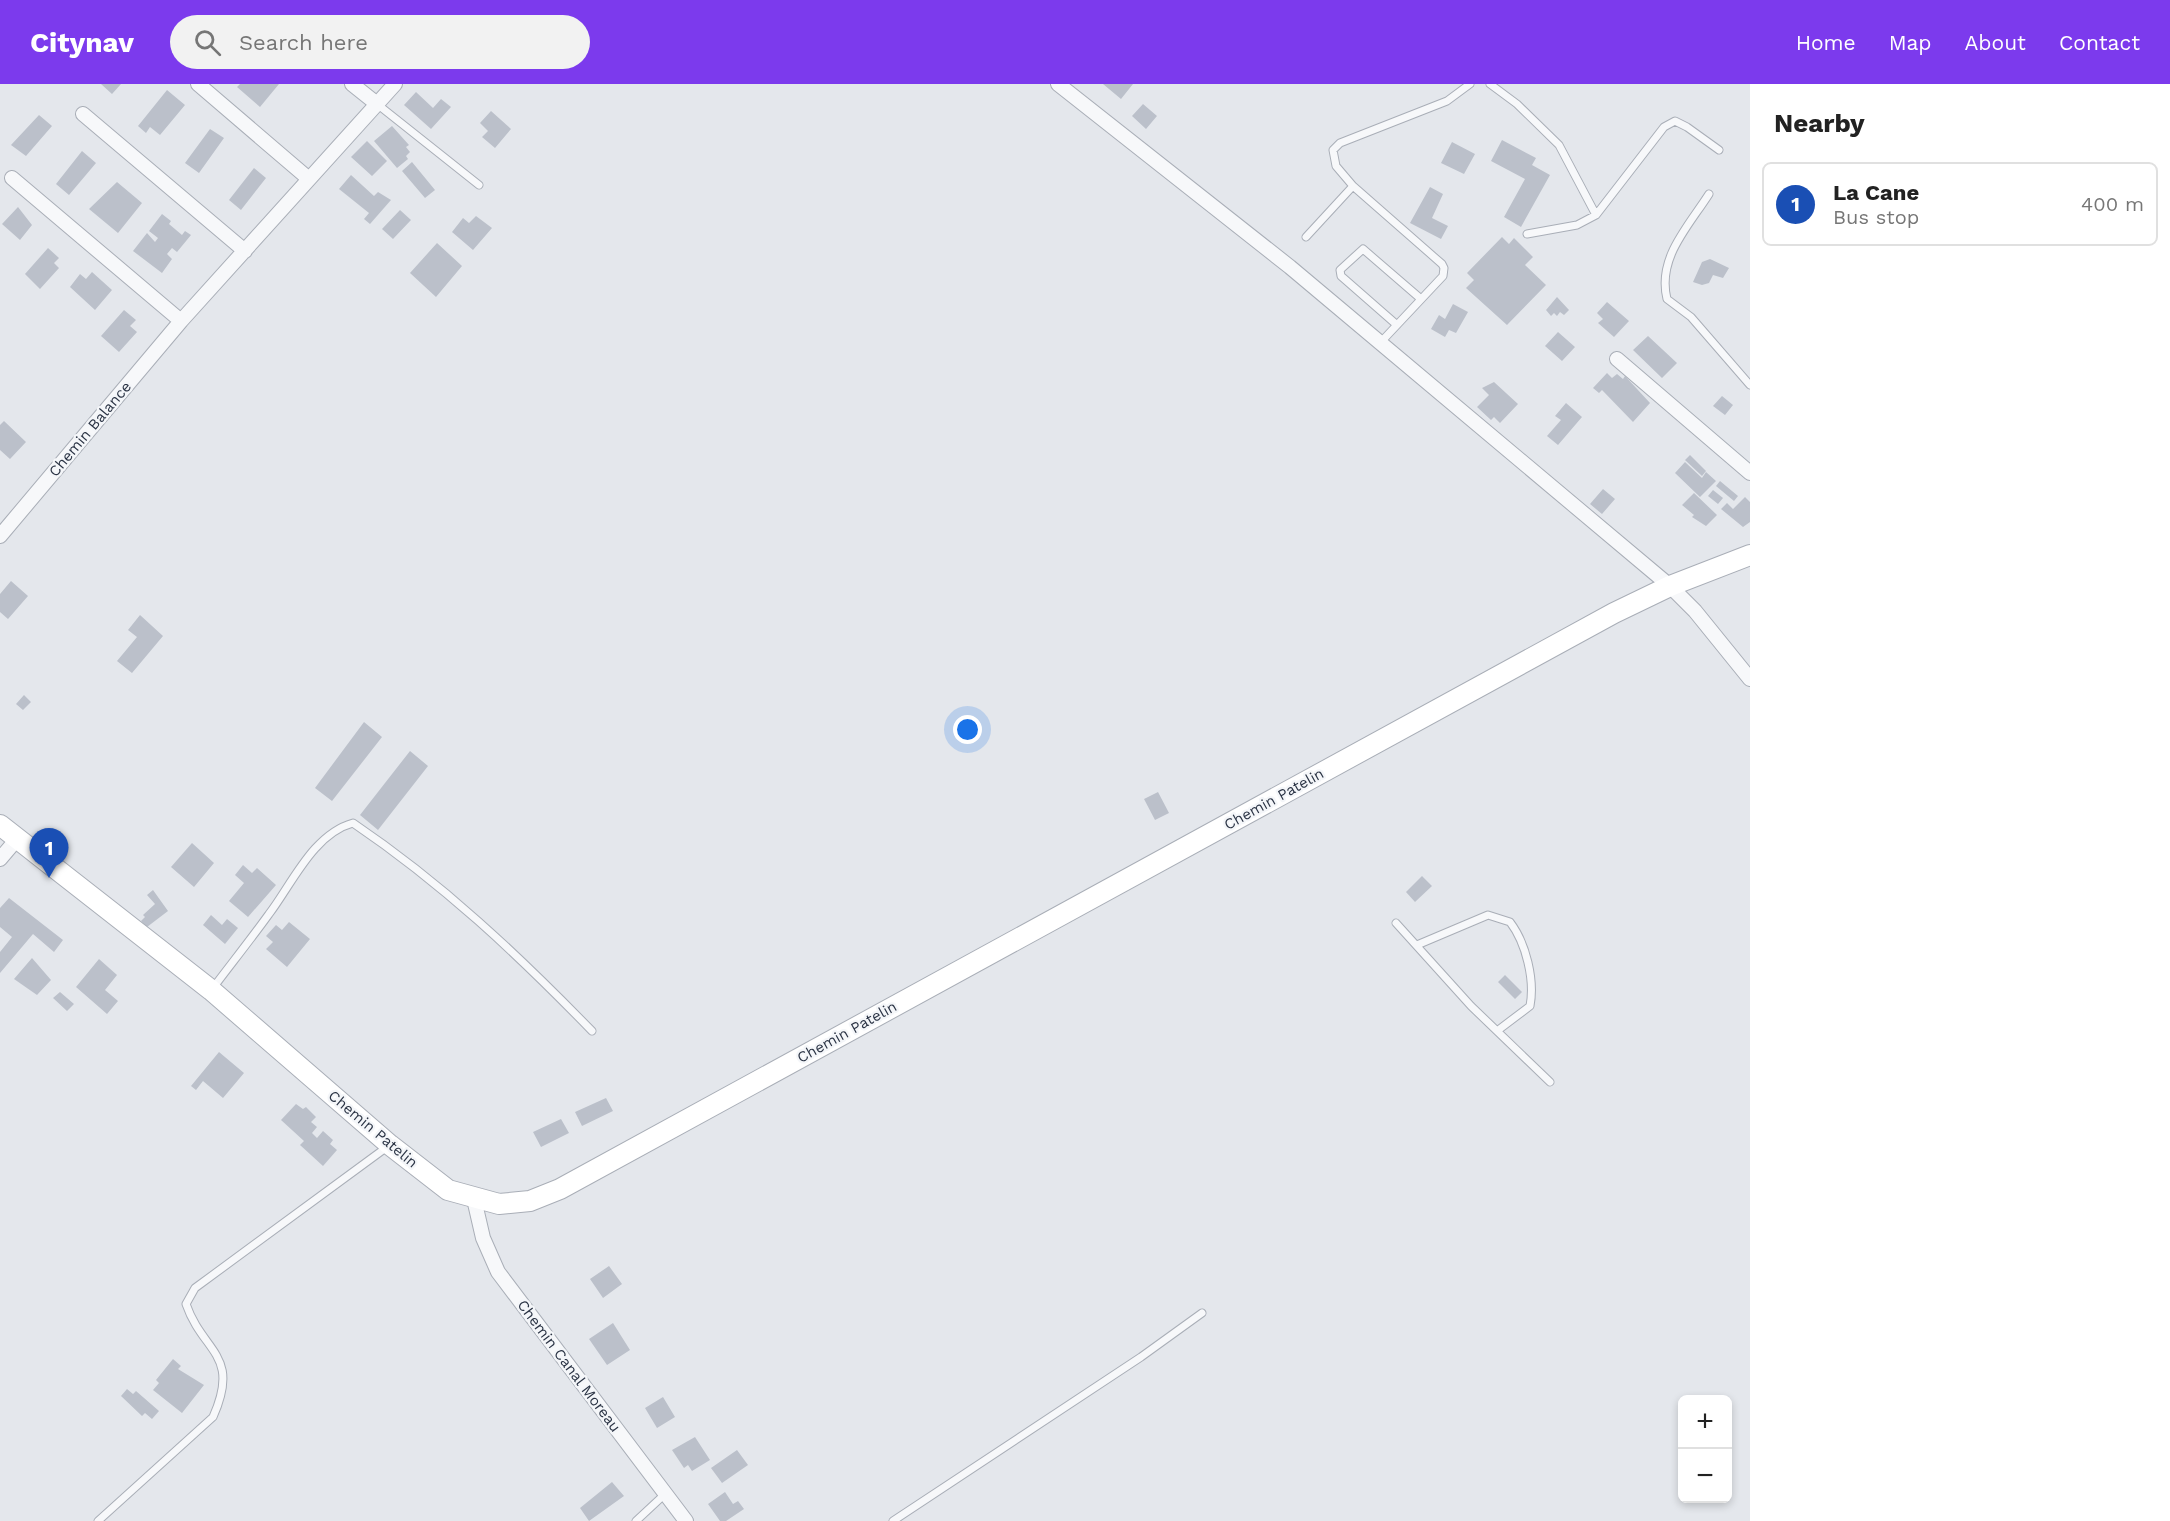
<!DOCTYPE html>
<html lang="en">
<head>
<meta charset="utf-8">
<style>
  :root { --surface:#fff; --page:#f2f2f2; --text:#222; --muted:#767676; --line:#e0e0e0; --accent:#7c3aed }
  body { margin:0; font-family:"Work Sans",sans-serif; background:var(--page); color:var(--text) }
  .controls { position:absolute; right:18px; bottom:18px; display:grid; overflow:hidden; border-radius:9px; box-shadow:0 3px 9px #0003 }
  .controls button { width:54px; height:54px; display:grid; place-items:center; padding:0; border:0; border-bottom:2px solid var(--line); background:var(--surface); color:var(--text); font:30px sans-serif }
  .you { position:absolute; left:968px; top:646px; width:21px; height:21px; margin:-15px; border:4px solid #fff; border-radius:50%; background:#1a73e8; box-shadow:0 0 0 9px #1a73e833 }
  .badge { display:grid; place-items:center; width:39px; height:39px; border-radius:50%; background:var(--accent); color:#fff; font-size:20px; font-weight:700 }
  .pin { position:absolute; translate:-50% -50px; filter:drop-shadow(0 2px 3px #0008) }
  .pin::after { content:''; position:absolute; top:32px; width:21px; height:18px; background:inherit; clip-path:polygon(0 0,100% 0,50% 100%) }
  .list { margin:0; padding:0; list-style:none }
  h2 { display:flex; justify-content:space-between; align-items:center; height:78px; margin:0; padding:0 24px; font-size:26px }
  h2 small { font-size:20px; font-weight:400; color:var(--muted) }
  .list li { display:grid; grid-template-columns:39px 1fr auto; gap:18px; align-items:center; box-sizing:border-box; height:84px; margin:0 12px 12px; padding:0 12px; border:2px solid var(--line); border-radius:9px }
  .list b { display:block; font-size:22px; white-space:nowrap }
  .list p { margin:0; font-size:20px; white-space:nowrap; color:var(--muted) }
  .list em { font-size:20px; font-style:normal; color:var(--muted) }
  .icon { flex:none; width:33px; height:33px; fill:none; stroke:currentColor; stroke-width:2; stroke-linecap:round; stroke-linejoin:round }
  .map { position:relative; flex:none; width:1750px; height:1437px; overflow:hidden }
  header { display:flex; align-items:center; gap:36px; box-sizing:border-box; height:84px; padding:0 30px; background:var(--accent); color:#fff }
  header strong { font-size:28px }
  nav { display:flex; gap:33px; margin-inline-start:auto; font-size:21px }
  .search { width:420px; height:54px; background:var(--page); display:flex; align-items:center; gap:15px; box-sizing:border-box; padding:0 21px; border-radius:33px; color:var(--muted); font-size:22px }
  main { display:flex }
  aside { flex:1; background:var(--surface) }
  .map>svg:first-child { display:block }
  .building { fill:#bbc0ca }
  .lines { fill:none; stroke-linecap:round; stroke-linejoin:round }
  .lane-casing { stroke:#a9aeb7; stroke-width:9 }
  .street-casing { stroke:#a9aeb7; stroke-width:16 }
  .secondary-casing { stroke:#a9aeb7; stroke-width:22 }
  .lane { stroke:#f7f8fa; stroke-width:7 }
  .street { stroke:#f7f8fa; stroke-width:14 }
  .secondary { stroke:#fff; stroke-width:20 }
  .labels { text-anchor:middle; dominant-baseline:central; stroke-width:4.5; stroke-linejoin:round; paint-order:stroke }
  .street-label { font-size:15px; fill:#2b3445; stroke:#f4f6f9 }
</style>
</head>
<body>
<header>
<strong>Citynav</strong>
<div class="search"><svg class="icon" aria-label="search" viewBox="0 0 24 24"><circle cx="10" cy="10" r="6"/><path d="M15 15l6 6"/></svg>Search here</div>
<nav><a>Home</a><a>Map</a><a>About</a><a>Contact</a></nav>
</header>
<main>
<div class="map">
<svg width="1750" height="1437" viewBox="0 0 1750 1437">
  <rect width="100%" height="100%" fill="#e4e7ec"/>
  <path class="building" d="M101,0H121L112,10Z
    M240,0H279L260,23L237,3Z
    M1103,0H1133L1121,15Z
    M167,6L185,21L160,51L150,43L146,49L138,42Z
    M416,8L433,24L441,15L451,23L431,45L404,21Z
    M1143,20L1157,32L1146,45L1132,32Z
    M491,27L511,45L495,64L482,53L488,47L480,39Z
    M39,31L52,42L26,72L11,61Z
    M392,42L409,61L406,63L410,68L406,72L408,75L397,84L374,57Z
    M210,45L224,54L199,89L185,79Z
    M1502,56L1536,74L1532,81L1550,91L1521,143L1504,133L1525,95L1491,77Z
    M367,57L387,77L372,92L351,73Z
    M1452,58L1475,70L1464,90L1441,79Z
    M82,67L96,79L69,111L56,100Z
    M412,78L435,106L425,114L402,87Z
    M254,84L266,94L241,126L229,116Z
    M351,91L374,112L378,108L391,116L370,140L364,135L369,129L339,105Z
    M117,98L142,119L118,149L89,125Z
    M1430,103L1443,110L1432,134L1448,142L1441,155L1410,139Z
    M18,123L32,141L20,156L2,140Z
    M400,126L411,136L393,155L382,145Z
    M162,130L171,137L169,140L182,151L185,147L191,151L177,168L172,164L167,170L172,175L162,189L133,167L147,149L155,158L158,154L149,147Z
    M476,132L492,144L473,166L452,148L463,134L469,139Z
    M1502,153L1509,160L1514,154L1533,173L1525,181L1546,201L1507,241L1466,204L1474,196L1467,189Z
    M437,159L462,182L436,213L410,189Z
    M48,164L59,174L54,179L59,184L40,205L25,190Z
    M1710,175L1729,184L1723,194L1713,191L1709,199L1702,201L1693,198L1702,178Z
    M92,188L112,206L95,226L70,203L80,190L86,195Z
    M1557,213L1569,226L1564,231L1560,228L1557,232L1554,229L1551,232L1546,226Z
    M1607,218L1629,237L1614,253L1598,239L1603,235L1597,229Z
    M1453,220L1468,228L1456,249L1449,246L1445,253L1431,245L1439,231L1445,235Z
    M124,226L136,236L130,242L137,248L119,268L101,252Z
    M1558,248L1575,263L1562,277L1545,262Z
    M1648,252L1677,279L1662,294L1633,266Z
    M1607,289L1612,294L1617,290L1623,295L1625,292L1650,319L1633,338L1602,306L1599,309L1593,304Z
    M1494,298L1518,320L1500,339L1494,333L1491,336L1477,323L1489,311L1482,304Z
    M1722,312L1733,321L1725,331L1713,322Z
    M1566,319L1582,333L1558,361L1547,352L1561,336L1555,332Z
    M4,337L26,358L10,375L0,366V341Z
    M1690,371L1706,387L1702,392L1685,376Z
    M1685,378L1702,394L1706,388L1716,397L1700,413L1675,389Z
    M1720,397L1738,412L1734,417L1716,402Z
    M1603,405L1615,415L1602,430L1590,420Z
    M1713,406L1723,414L1718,420L1708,412Z
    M1694,409L1717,431L1706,442L1692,433L1694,431L1682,421Z
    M1745,413L1750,418V438L1743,443L1721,425L1727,419L1733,425Z
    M11,497L28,512L8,535L0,528V510Z
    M140,531L163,552L132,589L117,577L137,553L128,546Z
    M24,611L31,618L23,626L16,620Z
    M364,638L382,653L332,717L315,704Z
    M410,667L428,682L378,746L360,731Z
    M1158,708L1169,729L1155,736L1144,715Z
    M192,759L214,779L194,803L171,783Z
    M243,781L252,789L257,784L276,801L248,833L229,817L244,799L235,791Z
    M1422,792L1432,802L1415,818L1406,808Z
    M153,806L168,827L147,843L141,837L145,833L143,831L155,820L147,811Z
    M9,814L63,856L54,868L33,850L0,889V868L12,853L0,843V824Z
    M211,831L222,841L227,835L238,844L225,860L203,841Z
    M289,838L310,855L287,883L266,865L273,858L266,852L276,841L282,846Z
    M32,874L51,896L37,911L14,895Z
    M99,875L117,891L105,906L118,917L107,930L76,903Z
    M1505,891L1522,908L1515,915L1498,898Z
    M60,908L74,920L67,927L53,914Z
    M219,968L244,989L223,1014L203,997L196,1006L191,1002Z
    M606,1014L613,1027L582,1042L575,1028Z
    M296,1020L303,1025L306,1023L316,1033L311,1038L317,1043L312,1049L317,1054L323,1047L333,1056L330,1060L337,1066L323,1082L300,1061L304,1057L281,1036Z
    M561,1035L569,1049L541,1063L533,1048Z
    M609,1182L622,1200L603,1214L590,1195Z
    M613,1239L630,1266L607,1281L589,1255Z
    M173,1275L181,1282L178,1285L204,1301L182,1329L153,1306L159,1299L156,1296Z
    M127,1305L133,1310L136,1307L159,1327L152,1335L145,1329L142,1332L121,1312Z
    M663,1313L675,1333L657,1344L645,1324Z
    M695,1353L710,1376L692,1387L688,1381L684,1384L672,1366Z
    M737,1366L748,1381L722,1399L711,1384Z
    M612,1398L624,1412L589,1437L580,1424Z
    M725,1408L733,1420L738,1417L744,1425L726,1437H720L708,1420Z"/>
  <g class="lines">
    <defs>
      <path id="lane" d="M1490,0L1517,20L1559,61L1596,131
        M377,20L479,101
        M1353,102L1336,82L1333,66L1340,59L1447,17L1470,0
        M1709,110C1688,143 1657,174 1667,215L1691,233L1750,301
        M1527,150L1577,141L1596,131L1664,43L1675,37L1687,43L1719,66
        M1306,153L1353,102L1442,180L1444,184L1443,192L1380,259
        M1397,241L1341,192L1340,186L1363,165L1421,215
        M1396,839L1471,922L1550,998
        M1417,861L1488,831L1510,838C1526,859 1535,896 1530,922L1497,947
        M213,904C231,880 251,855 269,830C292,800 313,750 353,739C443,800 517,870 592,947
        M98,1437L213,1333C241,1270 203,1269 186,1220L195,1204L387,1063
        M636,1437L665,1410
        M893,1437L1141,1273L1202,1229"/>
      <path id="street" d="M198,0L309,95
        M352,0L377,20
        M1058,0L1290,183L1670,502L1695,527L1750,595
        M83,30L245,167
        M12,94L181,237
        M1617,275L1750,389
        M0,452L181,237L395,0
        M0,775L17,755
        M474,1115L483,1154L498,1188L686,1437"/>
      <path id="secondary" d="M0,741L211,906L390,1061L448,1106L499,1120L530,1117L560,1105L1614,529L1670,502L1750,471"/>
    </defs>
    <use href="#lane" class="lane-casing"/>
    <use href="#street" class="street-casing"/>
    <use href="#secondary" class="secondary-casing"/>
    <use href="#lane" class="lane"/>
    <use href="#street" class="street"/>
    <use href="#secondary" class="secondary"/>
  </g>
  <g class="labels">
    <g class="street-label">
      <text transform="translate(90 345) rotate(-50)">Chemin Balance</text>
      <text transform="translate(1274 715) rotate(-29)">Chemin Patelin</text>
      <text transform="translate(847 948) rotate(-29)">Chemin Patelin</text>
      <text transform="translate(373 1045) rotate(40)">Chemin Patelin</text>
      <text transform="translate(569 1282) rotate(53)">Chemin Canal Moreau</text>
    </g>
  </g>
</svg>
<div class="controls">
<button>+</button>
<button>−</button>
</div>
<div class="you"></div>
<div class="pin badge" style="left:49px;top:794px;background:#1a4fb4">1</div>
</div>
<aside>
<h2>Nearby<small></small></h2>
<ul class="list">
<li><span class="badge" style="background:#1a4fb4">1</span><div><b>La Cane</b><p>Bus stop</p></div><em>400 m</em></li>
</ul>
</aside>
</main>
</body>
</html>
